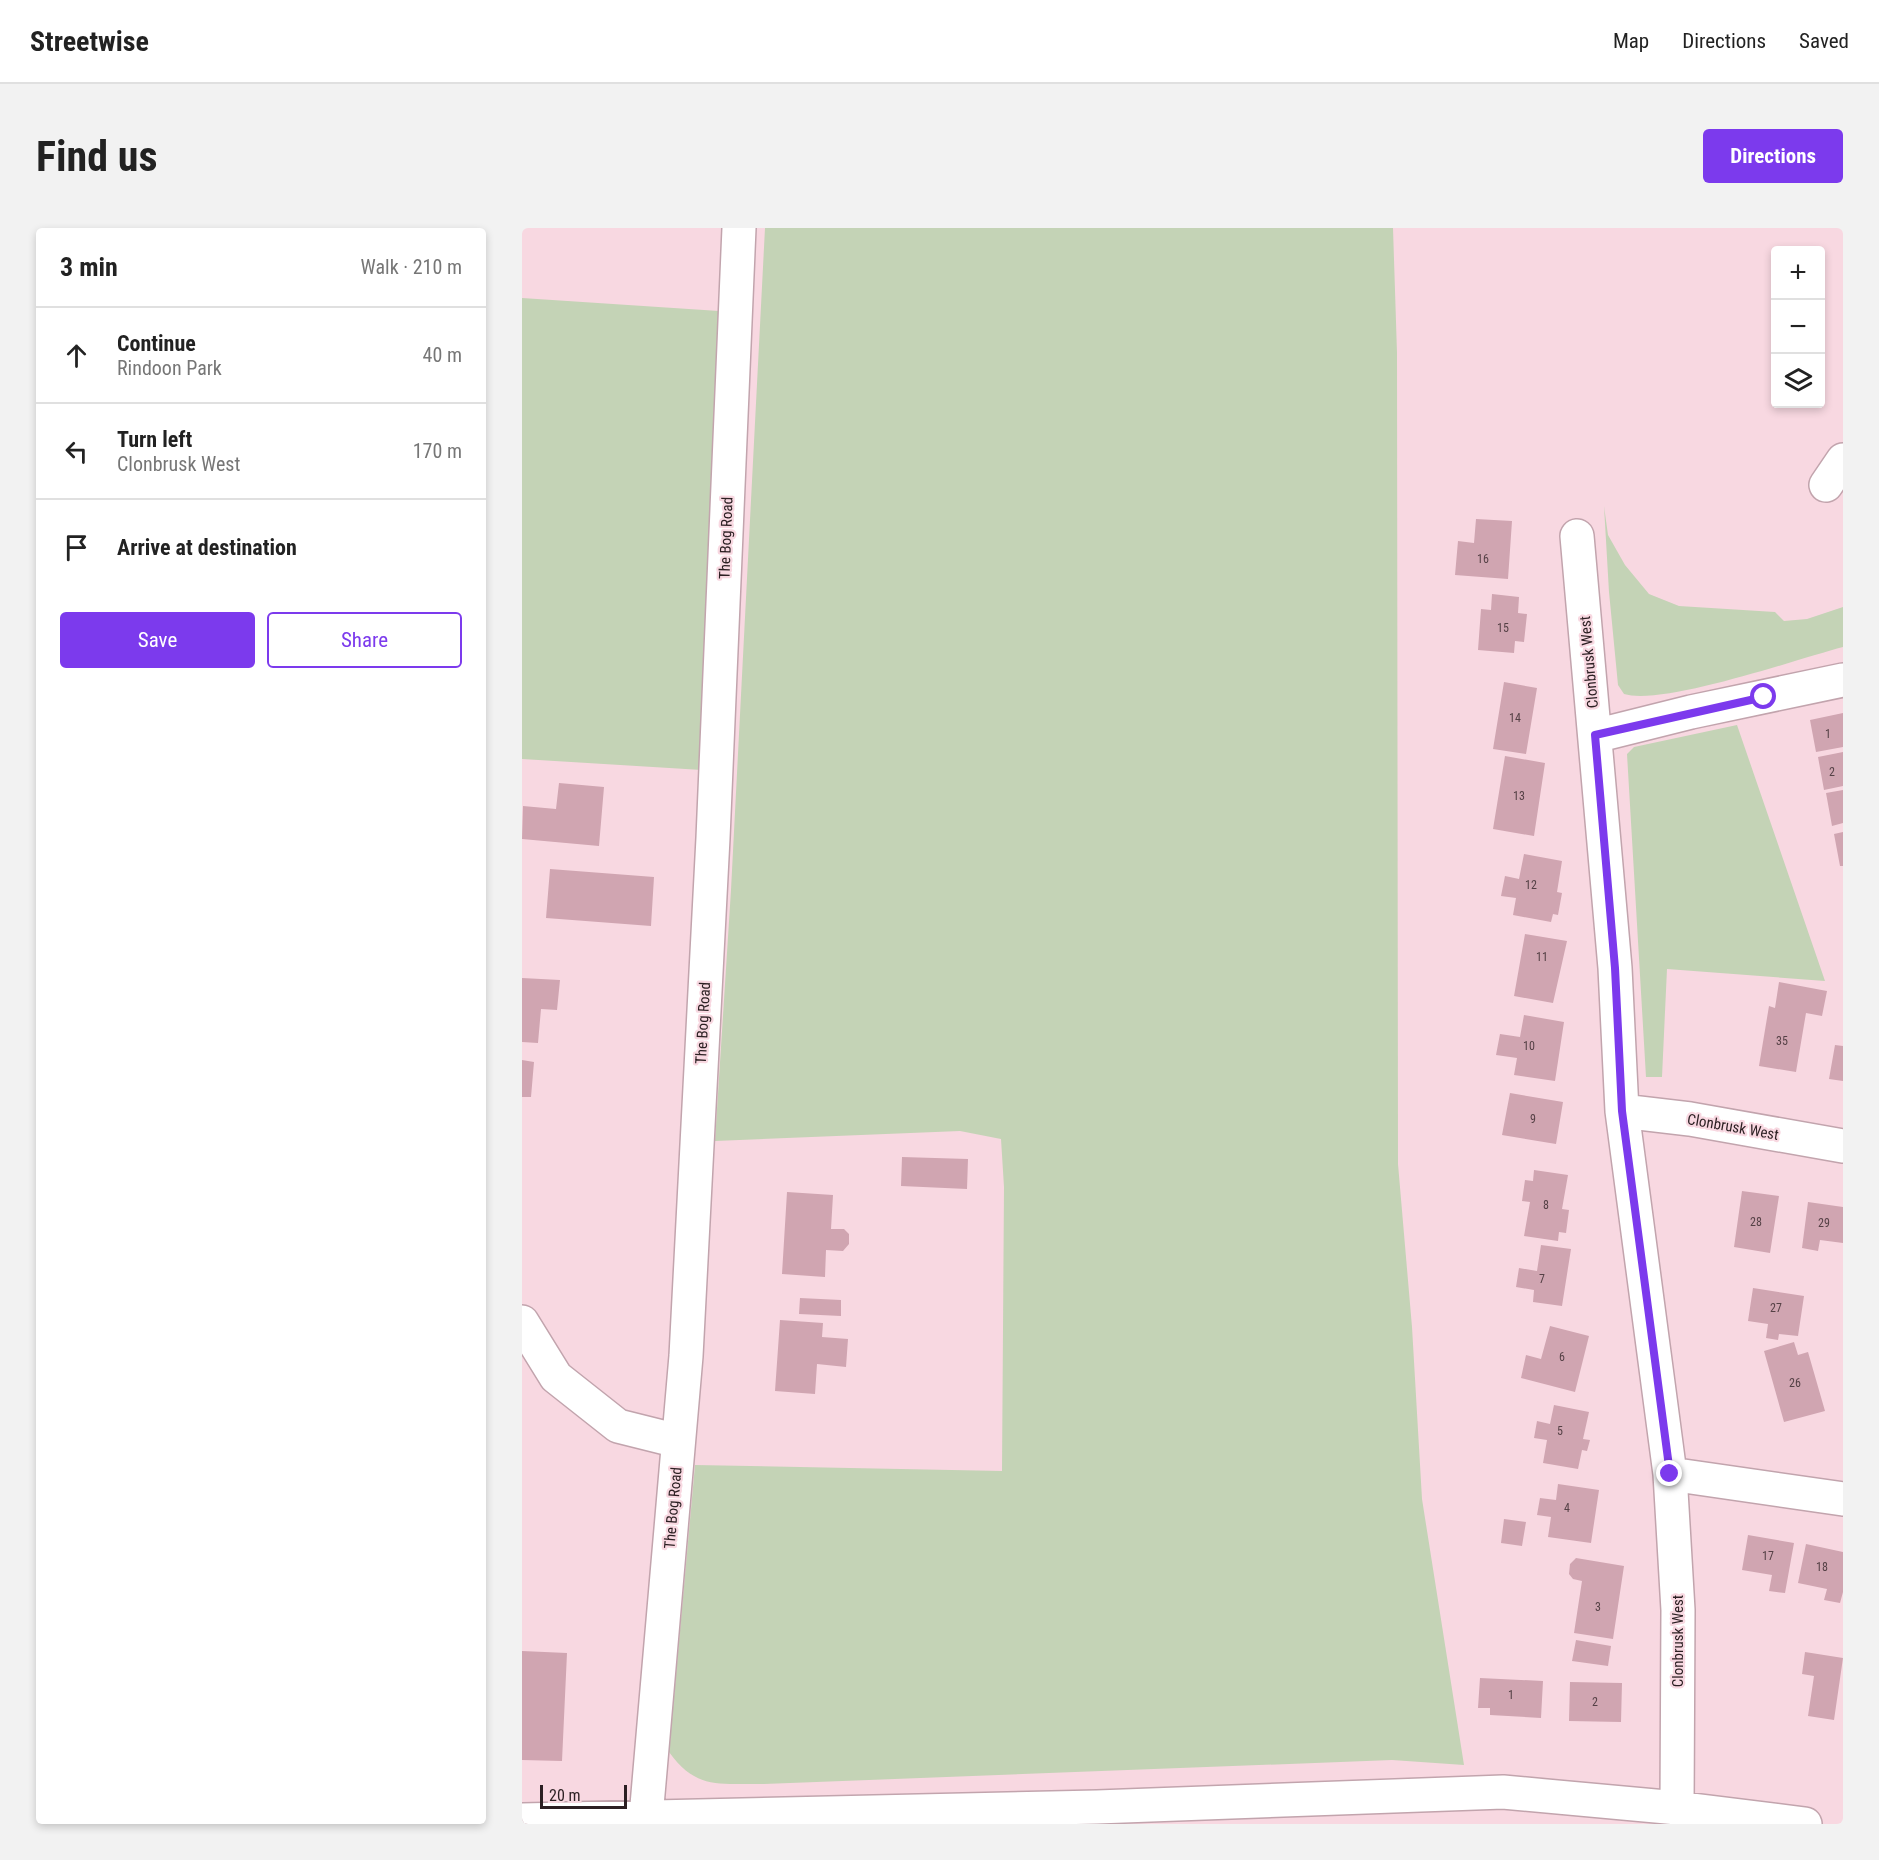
<!DOCTYPE html>
<html lang="en">
<head>
<meta charset="utf-8">
<style>
  :root { --surface:#fff; --page:#f2f2f2; --text:#222; --muted:#767676; --line:#e0e0e0; --accent:#7c3aed }
  body { margin:0; font-family:"Roboto Condensed",sans-serif; background:var(--page); color:var(--text) }
  .controls { position:absolute; right:18px; top:18px; display:grid; overflow:hidden; border-radius:6px; box-shadow:0 3px 9px #0003 }
  .controls button { width:54px; height:54px; display:grid; place-items:center; padding:0; border:0; border-bottom:2px solid var(--line); background:var(--surface); color:var(--text); font:30px sans-serif }
  .scale { position:absolute; left:18px; bottom:15px; width:87px; box-sizing:border-box; padding-left:6px; border:3px solid #2c2023; border-top:0; font-size:16px; line-height:21px; white-space:nowrap; color:#2c2023; -webkit-text-stroke:4px #f8d8e1; paint-order:stroke }
  .stop { position:absolute; width:18px; height:18px; margin:-14px; border:4px solid #7c3aed; border-radius:50%; background:#fff }
  .stop.end { background:#7c3aed; border-color:#fff; box-shadow:0 2px 6px #0008 }
  .list { margin:0; padding:0; list-style:none }
  h2 { display:flex; justify-content:space-between; align-items:center; height:78px; margin:0; padding:0 24px; font-size:26px }
  h2 small { font-size:20px; font-weight:400; color:var(--muted) }
  .list li { display:grid; grid-template-columns:39px 1fr auto; gap:18px; align-items:center; box-sizing:border-box; height:96px; padding:0 24px; border-top:2px solid var(--line) }
  .list b { display:block; font-size:22px; white-space:nowrap }
  .list p { margin:0; font-size:20px; white-space:nowrap; color:var(--muted) }
  .list em { font-size:20px; font-style:normal; color:var(--muted) }
  .actions { display:flex; gap:12px; padding:18px 24px }
  .actions a { flex:1; padding:14px 0; border:2px solid var(--accent); border-radius:6px; text-align:center; font-size:21px; color:var(--accent) }
  .actions .main { background:var(--accent); color:#fff }
  .icon { flex:none; width:33px; height:33px; fill:none; stroke:currentColor; stroke-width:2; stroke-linecap:round; stroke-linejoin:round }
  .map { position:relative; flex:none; width:1321px; height:1596px; overflow:hidden; border-radius:6px }
  header { display:flex; align-items:center; gap:36px; box-sizing:border-box; height:84px; padding:0 30px; background:var(--surface); border-bottom:2px solid var(--line) }
  header strong { font-size:28px }
  nav { display:flex; gap:33px; margin-inline-start:auto; font-size:21px }
  .intro { display:flex; align-items:center; justify-content:space-between; box-sizing:border-box; height:144px; padding:0 36px }
  h1 { margin:0; font-size:42px }
  .button { padding:15px 27px; border-radius:6px; background:var(--accent); color:#fff; font-size:21px; font-weight:700 }
  main { display:flex; gap:36px; padding:0 36px }
  aside { flex:1; background:var(--surface); border-radius:6px; box-shadow:0 3px 9px #0003 }
  .map>svg:first-child { display:block }
  .green { fill:#c4d3b6 }
  .building { fill:#d0a5b1 }
  .lines { fill:none; stroke-linecap:round; stroke-linejoin:round }
  .minor-casing { stroke:#c2a4ad; stroke-width:36 }
  .minor { stroke:#fff; stroke-width:33 }
  .route { stroke:#7c3aed; stroke-width:8 }
  .labels { text-anchor:middle; dominant-baseline:central; stroke-width:4.5; stroke-linejoin:round; paint-order:stroke }
  .number-label { font-size:12px; fill:#554146 }
  .street-label { font-size:15px; fill:#2c2023; stroke:#f8d8e1 }
</style>
</head>
<body>
<header>
<strong>Streetwise</strong>
<nav><a>Map</a><a>Directions</a><a>Saved</a></nav>
</header>
<div class="intro"><h1>Find us</h1><a class="button">Directions</a></div>
<main>
<aside>
<h2>3 min<small>Walk · 210 m</small></h2>
<ul class="list">
<li><svg class="icon" aria-label="ahead" viewBox="0 0 24 24"><path d="M12 20V5M6 11l6-6 6 6"/></svg><div><b>Continue</b><p>Rindoon Park</p></div><em>40 m</em></li>
<li><svg class="icon" aria-label="left" viewBox="0 0 24 24"><path d="M17 20v-9H6M10 6l-5 5 5 5"/></svg><div><b>Turn left</b><p>Clonbrusk West</p></div><em>170 m</em></li>
<li><svg class="icon" aria-label="arrive" viewBox="0 0 24 24"><path d="M6 21V4h12l-3 4 3 4H6"/></svg><div><b>Arrive at destination</b></div></li>
</ul>
<div class="actions"><a class="main">Save</a><a>Share</a></div>
</aside>
<div class="map">
<svg width="1321" height="1596" viewBox="0 0 1321 1596">
  <rect width="100%" height="100%" fill="#f8d8e1"/>
  <path class="green" d="M243,0H871L875,125L876,936L890,1099L900,1271L942,1537L870,1532L242,1556C199,1555 175,1563 147,1524L173,1237L480,1243L482,959L479,911L438,903L193,913L209,662Z
    M0,70L197,83L180,542L0,531Z
    M1082,278L1086,307L1103,337L1127,366L1157,378L1253,384L1262,393L1285,391L1321,379V419C1275,431 1141,478 1102,466L1096,457L1087,364Z
    M1215,497L1303,753L1145,741L1140,849H1124L1105,526L1112,519Z"/>
  <path class="building" d="M954,291L990,293L986,351L933,347L936,313L952,315Z
    M970,366L997,369L996,385L1005,386L1002,414L993,413L992,425L956,422L959,381L969,382Z
    M982,454L1015,460L1004,526L971,521Z
    M1321,485V519L1294,524L1288,492Z
    M1321,524V558L1302,562L1296,529Z
    M983,528L1023,535L1012,608L971,601Z
    M37,555L82,559L77,618L0,611L1,578L34,581Z
    M1321,562V595L1310,598L1304,565Z
    M1321,604V638H1318L1312,606Z
    M1002,626L1040,633L1035,664L1040,665L1036,687L1031,686L1029,694L991,687L994,670L979,668L983,648L997,651Z
    M28,641L132,649L129,698L24,690Z
    M1003,706L1045,713L1031,775L992,768Z
    M0,750L38,752L35,782L19,781L16,815L0,814Z
    M1257,754L1305,763L1300,788L1284,785L1274,844L1237,838L1247,778L1253,780Z
    M1002,787L1042,794L1033,853L992,847L995,830L974,827L978,806L998,809Z
    M1313,817L1321,818V853L1307,851Z
    M0,832L12,834L9,869H0Z
    M988,865L1041,874L1034,916L980,907Z
    M380,929L446,931L445,961L379,958Z
    M1012,942L1046,947L1040,981L1047,982L1044,1005L1037,1004L1036,1013L1002,1008L1008,974L1000,973L1003,952L1011,953Z
    M1220,963L1257,968L1248,1025L1212,1019Z
    M265,964L311,967L309,1001H322L327,1006V1016L321,1023L304,1022L303,1049L260,1046Z
    M1286,974L1321,979V1015L1298,1012L1296,1023L1280,1020Z
    M1019,1017L1049,1021L1040,1078L1011,1074L1012,1062L994,1059L997,1040L1015,1043Z
    M1231,1060L1282,1068L1276,1108L1257,1106L1256,1112L1244,1110L1246,1096L1226,1093Z
    M278,1070L319,1072V1088L277,1086Z
    M258,1092L301,1095L300,1109L326,1111L324,1139L295,1136L293,1166L253,1163Z
    M1028,1098L1067,1108L1053,1164L999,1150L1004,1127L1019,1131Z
    M1272,1114L1276,1127L1286,1124L1303,1183L1262,1194L1242,1123Z
    M1032,1177L1067,1184L1061,1211L1068,1212L1065,1223L1060,1222L1056,1241L1021,1235L1025,1212L1012,1210L1015,1193L1028,1196Z
    M1036,1256L1077,1262L1069,1315L1026,1309L1029,1289L1015,1287L1018,1270L1034,1272Z
    M982,1291L1004,1294L1000,1318L979,1315Z
    M1226,1307L1272,1315L1263,1365L1247,1363L1250,1347L1220,1342Z
    M1284,1316L1321,1324V1364L1318,1375L1302,1372L1305,1361L1276,1355Z
    M1054,1330L1102,1338L1091,1411L1052,1405L1060,1353L1051,1351L1047,1346L1048,1336Z
    M1054,1412L1089,1418L1086,1438L1050,1433Z
    M0,1423L45,1425L40,1533L0,1532Z
    M1283,1424L1321,1430L1312,1492L1286,1488L1292,1448L1280,1446Z
    M958,1450L1021,1453L1019,1490L968,1487V1480H956Z
    M1048,1454L1100,1455L1099,1494L1047,1493Z"/>
  <g class="lines">
    <defs>
      <path id="minor" d="M1304,257L1321,232
        M1055,308L1093,740L1100,883L1148,1246L1156,1382L1155,1580
        M1073,508L1169,484L1321,452
        M1100,883L1168,891L1321,918
        M0,1094L34,1149L96,1198L156,1213
        M1148,1246L1321,1271
        M124,1589L164,1128L191,610L217,0
        M0,1592L575,1579L981,1564L1155,1580L1283,1596"/>
    </defs>
    <use href="#minor" class="minor-casing"/>
    <use href="#minor" class="minor"/>
  </g>
  <g class="lines">
    <path class="route" d="M1148,1246L1100,883L1093,740L1073,507L1242,469"/>
  </g>
  <g class="labels">
    <g class="number-label">
      <text x="961" y="331">16</text>
      <text x="981" y="400">15</text>
      <text x="993" y="490">14</text>
      <text x="1306" y="506">1</text>
      <text x="1310" y="544">2</text>
      <text x="997" y="568">13</text>
      <text x="1009" y="657">12</text>
      <text x="1020" y="729">11</text>
      <text x="1260" y="813">35</text>
      <text x="1007" y="818">10</text>
      <text x="1011" y="891">9</text>
      <text x="1024" y="977">8</text>
      <text x="1234" y="994">28</text>
      <text x="1302" y="995">29</text>
      <text x="1020" y="1051">7</text>
      <text x="1254" y="1080">27</text>
      <text x="1040" y="1129">6</text>
      <text x="1273" y="1155">26</text>
      <text x="1038" y="1203">5</text>
      <text x="1045" y="1280">4</text>
      <text x="1246" y="1328">17</text>
      <text x="1300" y="1339">18</text>
      <text x="1076" y="1379">3</text>
      <text x="989" y="1467">1</text>
      <text x="1073" y="1474">2</text>
    </g>
    <g class="street-label">
      <text transform="translate(204 310) rotate(-88)">The Bog Road</text>
      <text transform="translate(1067 434) rotate(-95)">Clonbrusk West</text>
      <text transform="translate(181 795) rotate(-87)">The Bog Road</text>
      <text transform="translate(1211 899) rotate(10)">Clonbrusk West</text>
      <text transform="translate(151 1280) rotate(-85)">The Bog Road</text>
      <text transform="translate(1156 1413) rotate(-90)">Clonbrusk West</text>
    </g>
  </g>
</svg>
<div class="controls">
<button>+</button>
<button>−</button>
<button><svg class="icon" aria-label="layers" viewBox="0 0 24 24"><path d="M12 4l9 5-9 5-9-5zM3 14l9 5 9-5"/></svg></button>
</div>
<div class="scale">20 m</div>
<div class="stop" style="left:1242px;top:469px"></div>
<div class="stop end" style="left:1148px;top:1246px"></div>
</div>
</main>
</body>
</html>
